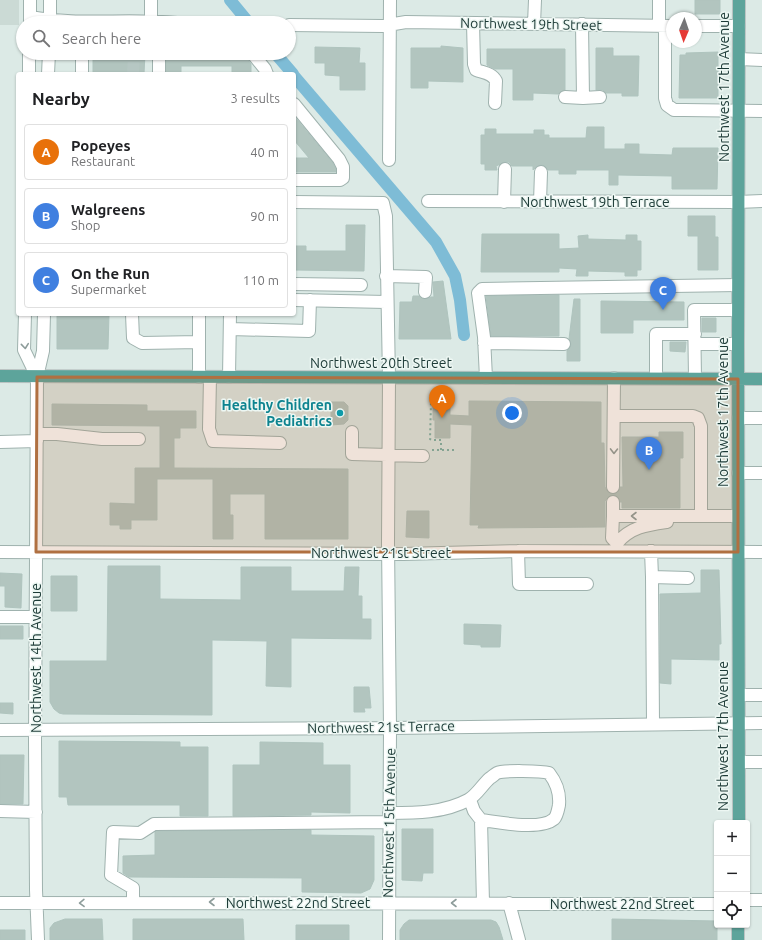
<!DOCTYPE html>
<html lang="en">
<head>
<meta charset="utf-8">
<style>
  :root { --surface:#fff; --page:#f6f6f6; --text:#202124; --muted:#757577; --line:#e0e0e0; --accent:#845133 }
  body { margin:0; font-family:Ubuntu,sans-serif; background:var(--page); color:var(--text) }
  .controls { position:absolute; right:12px; bottom:12px; display:grid; overflow:hidden; border-radius:4px; box-shadow:0 1px 3px #0004 }
  .controls button { width:36px; height:36px; display:grid; place-items:center; padding:0; border:0; border-bottom:1px solid var(--line); background:var(--surface); color:var(--text); font:20px sans-serif }
  .compass { position:absolute; left:666px; top:12px; width:36px; height:36px; border-radius:50%; background:var(--surface); box-shadow:0 1px 3px #0004; rotate:182deg }
  .you { position:absolute; left:512px; top:413px; width:14px; height:14px; margin:-10px; border:3px solid #fff; border-radius:50%; background:#1a73e8; box-shadow:0 0 0 6px #1a73e833 }
  .badge { display:grid; place-items:center; width:26px; height:26px; border-radius:50%; background:var(--accent); color:#fff; font-size:13px; font-weight:700 }
  .pin { position:absolute; translate:-50% -33px; filter:drop-shadow(0 1px 2px #0008) }
  .pin::after { content:''; position:absolute; top:21px; width:14px; height:12px; background:inherit; clip-path:polygon(0 0,100% 0,50% 100%) }
  .list { margin:0; padding:0; list-style:none }
  h2 { display:flex; justify-content:space-between; align-items:center; height:52px; margin:0; padding:0 16px; font-size:17px }
  h2 small { font-size:13px; font-weight:400; color:var(--muted) }
  .list li { display:grid; grid-template-columns:26px 1fr auto; gap:12px; align-items:center; box-sizing:border-box; height:56px; margin:0 8px 8px; padding:0 8px; border:1px solid var(--line); border-radius:4px }
  .list b { display:block; font-size:15px; white-space:nowrap }
  .list p { margin:0; font-size:13px; white-space:nowrap; color:var(--muted) }
  .list em { font-size:13px; font-style:normal; color:var(--muted) }
  .icon { flex:none; width:22px; height:22px; fill:none; stroke:currentColor; stroke-width:2; stroke-linecap:round; stroke-linejoin:round }
  .map { position:relative; flex:none; width:762px; height:940px; overflow:hidden }
  .search { position:absolute; background:var(--surface); box-shadow:0 1px 3px #0004; left:16px; top:16px; width:280px; height:44px; display:flex; align-items:center; gap:10px; box-sizing:border-box; padding:0 14px; border-radius:22px; color:var(--muted); font-size:15px }
  .panel { position:absolute; background:var(--surface); box-shadow:0 1px 3px #0004; left:16px; top:72px; width:280px; height:244px; border-radius:4px }
  .map>svg:first-child { display:block }
  .built { fill:#cbdad5 }
  .lines { fill:none; stroke-linecap:round; stroke-linejoin:round }
  .canal { stroke:#7ebcd6; stroke-width:12 }
  .building { fill:#b2c5bf; stroke:#afc4be }
  .minor-tunnel { stroke:#b6c7c3; stroke-width:12; stroke-dasharray:12 6; stroke-linecap:butt }
  .minor-casing { stroke:#9fb2ae; stroke-width:14 }
  .major-casing { stroke:#bbc4c3; stroke-width:14 }
  .path { stroke:#7ab1a7; stroke-width:2; stroke-dasharray:2 3; stroke-linecap:butt }
  .minor { stroke:#fff; stroke-width:12 }
  .major { stroke:#5da49b; stroke-width:12 }
  .oneway { stroke:#8e9d9b }
  .marked { fill:#b07041; fill-opacity:0.2; stroke:#b07041; stroke-width:3; stroke-linejoin:round }
  .culture-dot { fill:#0f9aa8; stroke:#edf7f3; stroke-width:1.5 }
  .labels { text-anchor:middle; dominant-baseline:central; stroke-width:3; stroke-linejoin:round; paint-order:stroke }
  .street-label { font-size:14px; fill:#1d3b37; stroke:#edf7f3 }
  .culture-label { font-size:14px; font-weight:bold; fill:#0d838f; stroke:#edf7f3; text-anchor:end }
</style>
</head>
<body>
<div class="map">
<svg width="762" height="940" viewBox="0 0 762 940">
  <rect width="100%" height="100%" fill="#dceae6"/>
  <path class="built" d="M0,0H19V25H0Z"/>
  <g class="lines">
    <path class="canal" d="M230,0L249,23
      M275,53L293,74
      M294,76L436,242L455,276L460,300L464,335"/>
  </g>
  <path class="building" d="M695,0H720V14H695Z
    M441,46L463,48V82L428,81V88H411V48H441Z
    M315,47L360,48L359,63H365V90H340V76L325,75V63H315Z
    M596,48H613V56H639L638,96H622V93H606L603,90H596Z
    M487,49H565V90L561,91L558,94L533,93V100H513V69H495L487,65Z
    M718,52V98H679L680,55H686V53Z
    M93,53H145L144,74H93Z
    M166,53H245L246,57L251,64V74H232V66H181V74H166Z
    M294,116L333,163L336,169V172H294V158H309L294,140Z
    M587,127H604V149H625V144H639V154L672,155L673,148H718L717,189H672V176L618,175V185H609V170H576V174H559V170H548L545,166L542,165L537,166L533,170V166H512L509,162H505L496,166L497,170H485V164H481V135H485V129H496V134H534V130H544V135H549V138H586Z
    M688,216H715V237H718V270H698V236H688Z
    M346,225H365L364,271L294,270V246H306V251H346Z
    M482,234H559V249L579,248L578,236L588,235V239L626,240V235H637V241H641V270H637V276H625V272L588,271V276H576L577,269L559,268V272H481Z
    M443,281L451,339H399L400,302H412L413,296H419L425,299L431,297H434L433,282Z
    M559,295V336H491L486,296Z
    M574,299H580V361H567V351L570,348L571,344L569,339Z
    M601,301L684,302V320H633V333H601Z
    M57,314H109L108,349H57Z
    M702,318H716V332H702Z
    M670,342H686L685,352L670,351Z
    M469,401L601,402V443H604L605,487L609,493L613,494L617,493L620,487H623L622,437H659V432H683V458H680V508H622V502H620L617,496L613,495L609,496L605,501V527L478,528L479,525H470L472,425L450,424V438H435V420H433V402H450V415L469,416Z
    M331,402H344L348,406V420L344,424L331,425Z
    M52,404L147,405V411H196V428H180V438H174V468L348,469V539H265V494H230V515H233V539H213V479H157V520H131V529H120V525H110V503L135,504V468H160V426L52,425Z
    M407,511H429V538L406,537Z
    M108,566H160V599L241,600V567H291V591H344L345,567H359L358,596H362V619H371V639L291,638V687L266,686L267,641L212,640V715L63,714L59,713L54,709L50,702V661H107Z
    M701,570H719L721,644H719V660L671,659V684L660,683V594L701,593Z
    M0,573L22,574L21,608L5,607V586H0Z
    M51,576H77V611H51Z
    M464,624L501,625L500,647H481V645L464,644Z
    M0,626H23V639H0Z
    M354,687H369L371,708H364L365,712H354Z
    M0,703H13V714L0,713Z
    M59,741L180,742V747H208V816H180V805H68L67,797H59Z
    M260,742L323,743V765H350V813L311,812V815L233,816V765H260Z
    M0,755H24L23,804H0Z
    M402,829H433V873H423L422,881L402,880Z
    M311,830V835L374,836V880L370,889L361,893L302,892V878L129,877L123,873V856L155,855V832L156,831Z
    M65,919H102L103,940H50V928L54,923Z
    M133,919H243L244,940H133Z
    M612,919L717,921V940H612Z
    M409,920H491L496,922L499,927L503,940H400V930L404,924Z
    M296,925H349V940H296Z
    M0,930H25V940H0Z"/>
  <g class="lines">
    <path class="minor-tunnel" d="M133,74L134,53"/>
    <defs>
      <path id="minor" d="M659,0V25
        M30,17C78,26 128,18 177,23
        M151,21V0
        M30,23V0
        M50,23V0
        M473,23L474,64L476,70C484,73 492,73 496,81L495,103
        M534,24L535,0
        M289,25L382,26L406,22L672,26
        M665,26V98L667,105L674,110H684L762,111
        M696,26H739
        M159,53V74
        M252,53L265,69L267,74
        M739,59L762,60
        M29,74V53
        M48,74L49,53
        M82,74V53
        M565,97L583,98L582,24
        M583,98L600,97
        M294,104L339,159L343,167V178L340,180H294
        M389,160L390,0
        M428,201L738,202L762,201
        M294,202L383,203L386,216L389,378L388,543L390,728L389,940
        M504,202L505,169
        M540,202L541,172
        M386,276L426,277L425,292
        M294,284L361,285
        M294,300L386,302
        M25,314L24,350L37,377
        M132,314L133,338L142,343L199,342
        M230,329L309,331L310,300
        M484,343L564,344
        M695,344H738
        M199,377V314
        M210,377L209,429L213,441L280,443
        M229,377L230,314
        M486,378L484,337L478,293L482,289L738,285
        M656,378V334H695
        M695,378L694,310H738
        M614,416H693L698,418L701,426V516
        M738,418H762
        M352,432V454L423,456
        M37,434H57L102,439H139
        M0,442L37,441
        M738,473H762
        M613,487L614,378
        M613,516V502
        M617,543C631,527 646,525 667,522
        M518,551L519,584H587
        M617,551V543L612,538L613,516H738
        M651,551L652,577L688,578
        M0,552L403,554L518,551L762,552
        M652,577L653,724
        M0,617H36
        M739,695H762
        M0,730L390,728L762,723
        M739,762H762
        M0,811L36,812
        M389,813C415,813 444,813 468,800C477,795 482,785 490,778C492,777 495,774 497,773C503,770 542,771 549,773C556,782 560,794 559,805C558,810 557,816 554,819C540,831 498,822 481,820L474,811L470,800
        M481,820L483,903
        M747,900H762
        M133,902V888L111,875L113,832L140,833L154,824L389,822
        M0,903L717,904
        M509,903L519,940
        M38,940L36,890L35,741L37,377L43,351L44,314"/>
      <path id="major" d="M0,376L762,379
        M739,823L738,344L739,0
        M738,940V925"/>
    </defs>
    <use href="#minor" class="minor-casing"/>
    <use href="#major" class="major-casing"/>
    <path class="path" d="M218,23V20
      M442,402V395
      M432,450H457
      M441,450V440H432L430,439L431,402L432,400H442"/>
    <use href="#minor" class="minor"/>
    <use href="#major" class="major"/>
  </g>
  <defs><path id="oneway-chevron" d="M-2-3.5L2.5 0L-2 3.5" fill="none" stroke-width="1.6" stroke-linecap="round" stroke-linejoin="round"/></defs>
  <g class="oneway">
    <use href="#oneway-chevron" transform="translate(25 346) rotate(84)"/>
    <use href="#oneway-chevron" transform="translate(614 451) rotate(91)"/>
    <use href="#oneway-chevron" transform="translate(634 516) rotate(-180)"/>
    <use href="#oneway-chevron" transform="translate(212 902) rotate(-180)"/>
    <use href="#oneway-chevron" transform="translate(82 903) rotate(179)"/>
    <use href="#oneway-chevron" transform="translate(454 903) rotate(180)"/>
  </g>
  <path class="marked" d="M37,377L738,379V552H36Z"/>
  <circle class="culture-dot" cx="340" cy="413" r="4"/>
  <g class="labels">
    <g class="street-label">
      <text transform="translate(531 24) rotate(1)">Northwest 19th Street</text>
      <text transform="translate(724 87) rotate(-90)">Northwest 17th Avenue</text>
      <text x="595" y="202">Northwest 19th Terrace</text>
      <text x="381" y="363">Northwest 20th Street</text>
      <text transform="translate(723 412) rotate(-90)">Northwest 17th Avenue</text>
      <text x="381" y="553">Northwest 21st Street</text>
      <text transform="translate(36 658) rotate(-90)">Northwest 14th Avenue</text>
      <text transform="translate(381 727) rotate(-1)">Northwest 21st Terrace</text>
      <text transform="translate(723 736) rotate(-90)">Northwest 17th Avenue</text>
      <text transform="translate(389 823) rotate(-89)">Northwest 15th Avenue</text>
      <text x="298" y="903">Northwest 22nd Street</text>
      <text x="622" y="904">Northwest 22nd Street</text>
    </g>
    <g class="culture-label">
      <text x="332" y="405">Healthy Children<tspan x="332" dy="16">Pediatrics</tspan></text>
    </g>
  </g>
</svg>
<div class="controls">
<button>+</button>
<button>−</button>
<button><svg class="icon" aria-label="locate" viewBox="0 0 24 24"><circle cx="12" cy="12" r="6"/><path d="M12 2v4M12 18v4M2 12h4M18 12h4"/></svg></button>
</div>
<svg class="compass" viewBox="-18 -18 36 36"><path d="M0-13l5 13h-10z" fill="#e53935"/><path d="M0 13l5-13h-10z" fill="#757577"/></svg>
<div class="you"></div>
<div class="pin badge" style="left:442px;top:418px;background:#e8710a">A</div>
<div class="pin badge" style="left:649px;top:470px;background:#3f7fe0">B</div>
<div class="pin badge" style="left:663px;top:310px;background:#3f7fe0">C</div>
<div class="search"><svg class="icon" aria-label="search" viewBox="0 0 24 24"><circle cx="10" cy="10" r="6"/><path d="M15 15l6 6"/></svg>Search here</div>
<section class="panel">
<h2>Nearby<small>3 results</small></h2>
<ul class="list">
<li><span class="badge" style="background:#e8710a">A</span><div><b>Popeyes</b><p>Restaurant</p></div><em>40 m</em></li>
<li><span class="badge" style="background:#3f7fe0">B</span><div><b>Walgreens</b><p>Shop</p></div><em>90 m</em></li>
<li><span class="badge" style="background:#3f7fe0">C</span><div><b>On the Run</b><p>Supermarket</p></div><em>110 m</em></li>
</ul>
</section>
</div>
</body>
</html>
